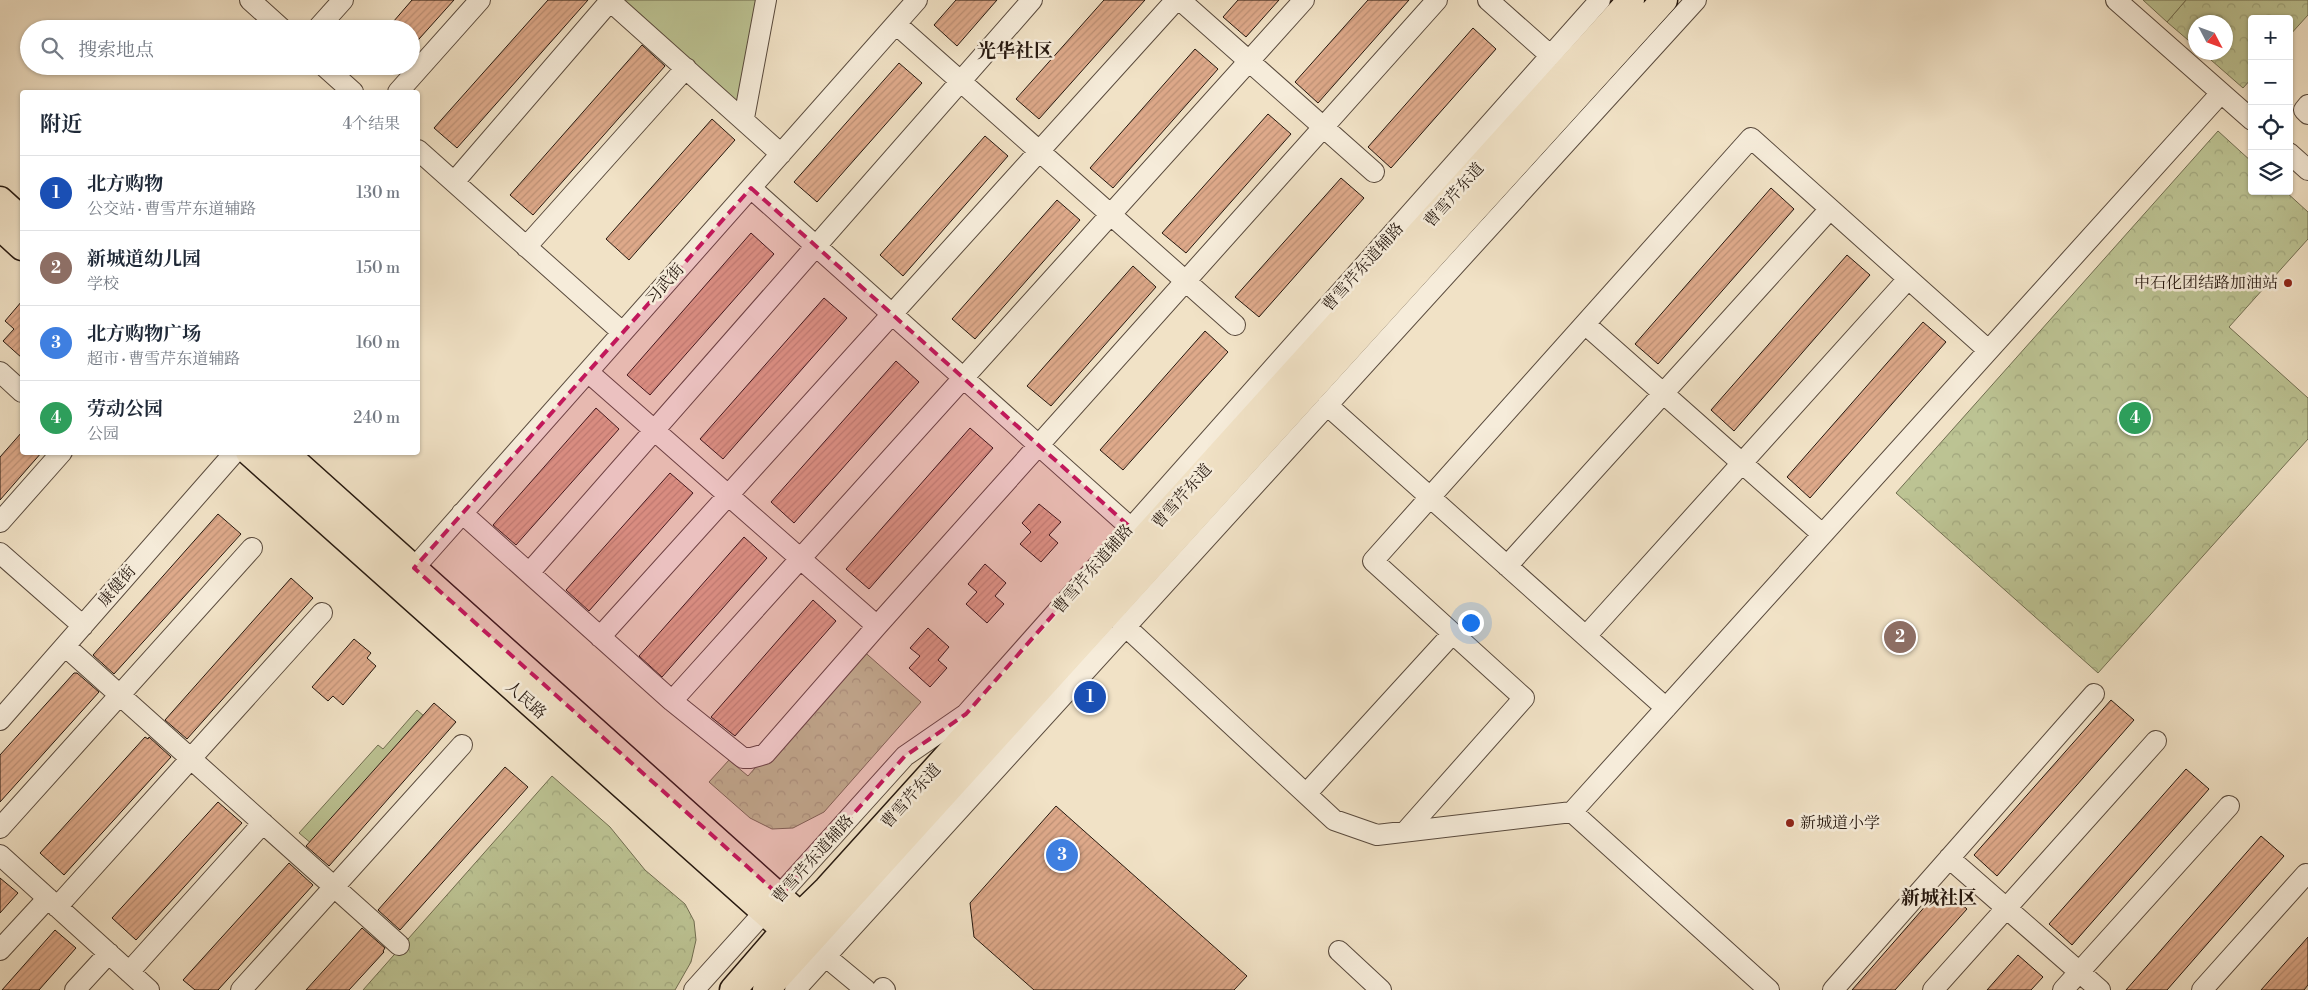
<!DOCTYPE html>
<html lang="zh">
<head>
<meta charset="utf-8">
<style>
  :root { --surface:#fff; --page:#f2f2f3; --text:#1f2937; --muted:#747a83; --line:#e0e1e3; --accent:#8f2418 }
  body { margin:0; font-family:"Libre Bodoni","Noto Serif SC",serif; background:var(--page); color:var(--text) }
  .controls { position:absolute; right:15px; top:15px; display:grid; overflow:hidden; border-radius:5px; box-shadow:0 1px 4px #0004 }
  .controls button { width:45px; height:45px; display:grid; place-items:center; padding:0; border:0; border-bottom:1px solid var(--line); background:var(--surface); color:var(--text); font:25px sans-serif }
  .compass { position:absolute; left:2188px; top:15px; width:45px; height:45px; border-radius:50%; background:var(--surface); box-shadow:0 1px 4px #0004; rotate:131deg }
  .you { position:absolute; left:1470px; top:622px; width:18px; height:18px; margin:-12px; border:4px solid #fff; border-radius:50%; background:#1a73e8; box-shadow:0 0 0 8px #1a73e833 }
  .badge { display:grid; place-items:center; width:32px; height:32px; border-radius:50%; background:var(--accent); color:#fff; font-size:16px; font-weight:700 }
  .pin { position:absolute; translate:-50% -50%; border:2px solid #fff; box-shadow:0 1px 5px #0006 }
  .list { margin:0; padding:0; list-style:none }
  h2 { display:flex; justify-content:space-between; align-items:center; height:65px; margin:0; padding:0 20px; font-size:21px }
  h2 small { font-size:16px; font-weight:400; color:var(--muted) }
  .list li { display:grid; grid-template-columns:32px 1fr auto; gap:15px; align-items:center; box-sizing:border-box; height:75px; padding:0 20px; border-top:1px solid var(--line) }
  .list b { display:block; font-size:19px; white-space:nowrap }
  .list p { margin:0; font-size:16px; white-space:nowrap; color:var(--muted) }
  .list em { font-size:16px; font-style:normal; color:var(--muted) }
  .icon { flex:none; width:28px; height:28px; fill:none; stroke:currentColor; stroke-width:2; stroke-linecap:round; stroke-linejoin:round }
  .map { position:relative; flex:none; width:2308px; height:990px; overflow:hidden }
  .search { position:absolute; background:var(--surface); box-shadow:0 1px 4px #0004; left:20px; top:20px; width:400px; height:55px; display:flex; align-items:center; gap:12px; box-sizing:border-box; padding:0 18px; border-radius:28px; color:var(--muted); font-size:19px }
  .panel { position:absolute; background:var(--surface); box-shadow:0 1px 4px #0004; left:20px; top:90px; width:400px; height:365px; border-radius:5px }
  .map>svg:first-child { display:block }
  .park { fill:url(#park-crowns); stroke:#716e51 }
  .garden { fill:#bcc393; stroke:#716e51 }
  .building { fill:url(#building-hatch); stroke:#26180f }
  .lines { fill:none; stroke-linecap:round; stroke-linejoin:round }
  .minor-casing { stroke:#594a3d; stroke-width:22 }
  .major-casing { stroke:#26180f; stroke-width:29 }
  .minor { stroke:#f6ecda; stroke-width:20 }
  .major { stroke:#f1e2c6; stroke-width:26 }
  .marked { fill:#c2185b; fill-opacity:0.2; stroke:#c2185b; stroke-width:4; stroke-dasharray:10 6; stroke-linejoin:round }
  .poi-dot { fill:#8f2418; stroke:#f6ecda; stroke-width:2 }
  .labels { text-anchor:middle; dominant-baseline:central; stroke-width:5; stroke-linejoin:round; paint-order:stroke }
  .street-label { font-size:16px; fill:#26180f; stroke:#f6ecda }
  .poi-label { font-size:16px; fill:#26180f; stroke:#f6ecda; text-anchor:end }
  .quarter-label { font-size:19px; font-weight:bold; fill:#26180f; stroke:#f6ecda }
</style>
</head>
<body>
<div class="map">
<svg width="2308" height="990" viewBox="0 0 2308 990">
  <defs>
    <pattern id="park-crowns" width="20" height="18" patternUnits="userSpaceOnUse" patternTransform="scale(1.25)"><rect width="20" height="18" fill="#bcc393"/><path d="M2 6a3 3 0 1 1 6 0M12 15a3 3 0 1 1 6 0" fill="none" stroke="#a1a77e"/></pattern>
    <pattern id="building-hatch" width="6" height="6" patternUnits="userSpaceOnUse" patternTransform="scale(1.25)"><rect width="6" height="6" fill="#dea98a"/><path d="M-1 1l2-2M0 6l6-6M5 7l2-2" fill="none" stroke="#be9176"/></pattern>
  </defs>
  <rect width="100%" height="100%" fill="#f1e2c6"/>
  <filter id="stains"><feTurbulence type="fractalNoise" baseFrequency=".004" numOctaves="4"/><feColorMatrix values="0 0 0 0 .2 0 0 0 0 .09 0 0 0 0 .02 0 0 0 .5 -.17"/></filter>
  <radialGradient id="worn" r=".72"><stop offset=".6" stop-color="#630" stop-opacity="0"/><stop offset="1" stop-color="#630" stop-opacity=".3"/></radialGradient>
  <path class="park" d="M2186,0H2308V15L2289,36V19H2252V78L2243,88L2203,53L2226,52V22H2196L2195,46L2167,22Z
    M2218,131L2252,162V191H2285L2308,212V239L2229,327L2308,398V439L2098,673L1896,493Z
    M860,648L921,702L824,812L793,828L772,829L750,818L709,782L729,760L748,776Z
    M552,776L610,827L645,870L685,904L694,921L696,940L691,962L675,990H363Z"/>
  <path class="garden" d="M623,0H772L751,117Z
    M2143,0H2186L2167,22Z
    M417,710L425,717L312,844L299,833L378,745L383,749Z"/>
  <path class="building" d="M412,0H454L411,48V29H387Z
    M548,0H588L457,148L434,128Z
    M956,0H997L957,46L934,25Z
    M1104,0H1145L1039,119L1016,99Z
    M1238,0H1279L1246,37L1223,17Z
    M1368,0H1409L1318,103L1295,82Z
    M1473,28L1496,49L1391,168L1368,147Z
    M642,45L665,66L533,215L510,195Z
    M1195,49L1218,69L1113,188L1090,168Z
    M899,63L922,83L817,202L794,182Z
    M1268,114L1291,134L1186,253L1162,233Z
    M712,119L735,140L629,260L606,239Z
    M985,136L1008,156L903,276L880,255Z
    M1341,178L1364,198L1259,317L1235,297Z
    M1771,188L1794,209L1658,364L1635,344Z
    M1057,200L1080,220L975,339L952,319Z
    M751,233L774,254L650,395L627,375Z
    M1847,255L1870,275L1734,431L1711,410Z
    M1133,266L1156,287L1051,406L1027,386Z
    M824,298L847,318L723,459L700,439Z
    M22,301V358L3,341L14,329L5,321Z
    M1923,322L1946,342L1810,498L1787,477Z
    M1205,331L1228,352L1123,470L1100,450Z
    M896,361L919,382L794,523L771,502Z
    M596,408L619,429L516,545L493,525Z
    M970,428L993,448L869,589L846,569Z
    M22,432V452H42L0,500V457Z
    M670,473L693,493L589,611L566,590Z
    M1039,504L1061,522L1049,535L1058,543L1041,562L1020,544L1031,532L1022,523Z
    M218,514L241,534L114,674L93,655Z
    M744,537L767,558L662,677L639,656Z
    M985,564L1006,583L995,596L1004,604L987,623L966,604L977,592L968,584Z
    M291,578L313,598L187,739L165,720Z
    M813,600L836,621L735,736L711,717Z
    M928,628L949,647L938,660L947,668L930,687L909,668L920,656L910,648Z
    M354,639L371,653L367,658L376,666L343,705L333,696L328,701L312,687Z
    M74,673H77L99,692L0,802V755Z
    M2111,700L2134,720L1997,876L1974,855Z
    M434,703L456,722L329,866L306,846Z
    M145,737L148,739L149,737L171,757L64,875L40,853Z
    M505,767L528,787L400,930L378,910Z
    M2186,769L2209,789L2072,945L2049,924Z
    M218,802L242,823L136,940L112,918Z
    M1056,806L1247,976L1234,990H1034L974,937L970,903Z
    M2261,836L2284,856L2167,990H2126Z
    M289,863L313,885L218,990H195L183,980Z
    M0,878L18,893L0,913Z
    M1942,887L1967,909L1895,990H1852Z
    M362,928L385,948L383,951L384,952L349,990H306Z
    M55,930L76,948L39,990H2Z
    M2308,937V985L2304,990H2261Z
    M2018,955L2043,977L2031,990H1987Z"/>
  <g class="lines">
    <defs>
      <path id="minor" d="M250,0L282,29
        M609,0L781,154
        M1180,0L1374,172
        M1488,0L1551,56
        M2116,0L2252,120
        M896,24L1235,325
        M317,29L343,0
        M324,66L353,92
        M398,92L480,0
        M2308,105L2304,110L2308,114
        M744,118L766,0
        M418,150L622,332
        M2289,153L2308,170
        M454,182L610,1
        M751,188L1130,527
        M526,247L686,68
        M1585,324L1822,534
        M0,372L22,392
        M588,372L877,626
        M1327,405L1666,708
        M462,513L672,701L743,758H751L765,754L877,626L1437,0
        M0,522L62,452
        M0,553L83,626
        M1507,566L1830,209
        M414,568L917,0
        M529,573L1032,0
        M1110,612L1334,820L1377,835L1572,812L2221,93
        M1586,636L1908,279
        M600,637L1176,0
        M65,646L399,945
        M672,701L1304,0
        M0,720L235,452
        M1306,794L1453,633
        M1572,812L1769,990
        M0,828L252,548
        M1406,831L1524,698L1373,561L1751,138L1988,350
        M0,855L149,990
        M1949,858L2100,990
        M57,907L322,613
        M0,950L48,898
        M1339,951L1381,990
        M825,956L866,990
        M129,972L263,823
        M75,990L109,953
        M241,990L462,745
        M694,990L905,756L966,714L1600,0
        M795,990L1696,0
        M882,990L883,988L885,990
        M1833,990L2094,694
        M1933,990L2156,741
        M2063,990L2229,806
        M2202,990L2306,874L2308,876"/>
      <path id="major" d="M0,200L22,220
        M0,227L22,247
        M249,452L797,941
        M284,452L813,927
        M733,990L784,931L827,889L1631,0
        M766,990L1664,0"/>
    </defs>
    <use href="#minor" class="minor-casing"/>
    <use href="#major" class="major-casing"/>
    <use href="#minor" class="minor"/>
    <use href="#major" class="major"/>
  </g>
  <path class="marked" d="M751,188L1130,527L966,714L905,756L780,896L414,568Z"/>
  <g class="poi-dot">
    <circle cx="2288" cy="283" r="5"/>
    <circle cx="1790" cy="823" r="5"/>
  </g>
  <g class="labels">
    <g class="street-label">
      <text transform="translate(1454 195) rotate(-48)">曹雪芹东道</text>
      <text transform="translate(1363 267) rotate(-48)">曹雪芹东道辅路</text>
      <text transform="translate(665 284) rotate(-48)">习武街</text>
      <text transform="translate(1182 496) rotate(-48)">曹雪芹东道</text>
      <text transform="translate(1093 569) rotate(-49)">曹雪芹东道辅路</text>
      <text transform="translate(117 586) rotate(-49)">康健街</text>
      <text transform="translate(526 700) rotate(42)">人民路</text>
      <text transform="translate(911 796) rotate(-48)">曹雪芹东道</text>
      <text transform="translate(813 859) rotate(-48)">曹雪芹东道辅路</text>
    </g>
    <g class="poi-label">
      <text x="2278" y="283">中石化团结路加油站</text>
      <text x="1800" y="823" text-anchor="start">新城道小学</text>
    </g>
    <g class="quarter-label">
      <text x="1015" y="51">光华社区</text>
      <text x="1939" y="898">新城社区</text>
    </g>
  </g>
  <rect width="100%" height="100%" filter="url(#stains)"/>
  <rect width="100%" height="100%" fill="url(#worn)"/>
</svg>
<div class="controls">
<button>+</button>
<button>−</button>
<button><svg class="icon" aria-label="locate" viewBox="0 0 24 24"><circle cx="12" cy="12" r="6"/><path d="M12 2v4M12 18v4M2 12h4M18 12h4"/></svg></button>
<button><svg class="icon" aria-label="layers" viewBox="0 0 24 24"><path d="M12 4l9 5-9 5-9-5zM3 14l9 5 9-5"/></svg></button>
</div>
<svg class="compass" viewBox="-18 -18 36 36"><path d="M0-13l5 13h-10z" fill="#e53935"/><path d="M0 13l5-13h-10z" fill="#747a83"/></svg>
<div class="you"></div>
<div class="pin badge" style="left:1090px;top:697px;background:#1a4fb4">1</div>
<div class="pin badge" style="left:1900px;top:637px;background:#8d6e63">2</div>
<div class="pin badge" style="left:1062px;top:855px;background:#3f7fe0">3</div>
<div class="pin badge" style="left:2135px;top:418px;background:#2e9e5b">4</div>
<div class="search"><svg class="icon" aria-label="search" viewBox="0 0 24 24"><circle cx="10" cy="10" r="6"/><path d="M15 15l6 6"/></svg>搜索地点</div>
<section class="panel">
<h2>附近<small>4个结果</small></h2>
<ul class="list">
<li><span class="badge" style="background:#1a4fb4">1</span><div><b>北方购物</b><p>公交站 · 曹雪芹东道辅路</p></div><em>130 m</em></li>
<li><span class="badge" style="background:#8d6e63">2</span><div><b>新城道幼儿园</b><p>学校</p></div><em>150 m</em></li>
<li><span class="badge" style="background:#3f7fe0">3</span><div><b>北方购物广场</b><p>超市 · 曹雪芹东道辅路</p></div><em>160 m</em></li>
<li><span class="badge" style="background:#2e9e5b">4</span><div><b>劳动公园</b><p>公园</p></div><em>240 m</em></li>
</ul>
</section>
</div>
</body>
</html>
